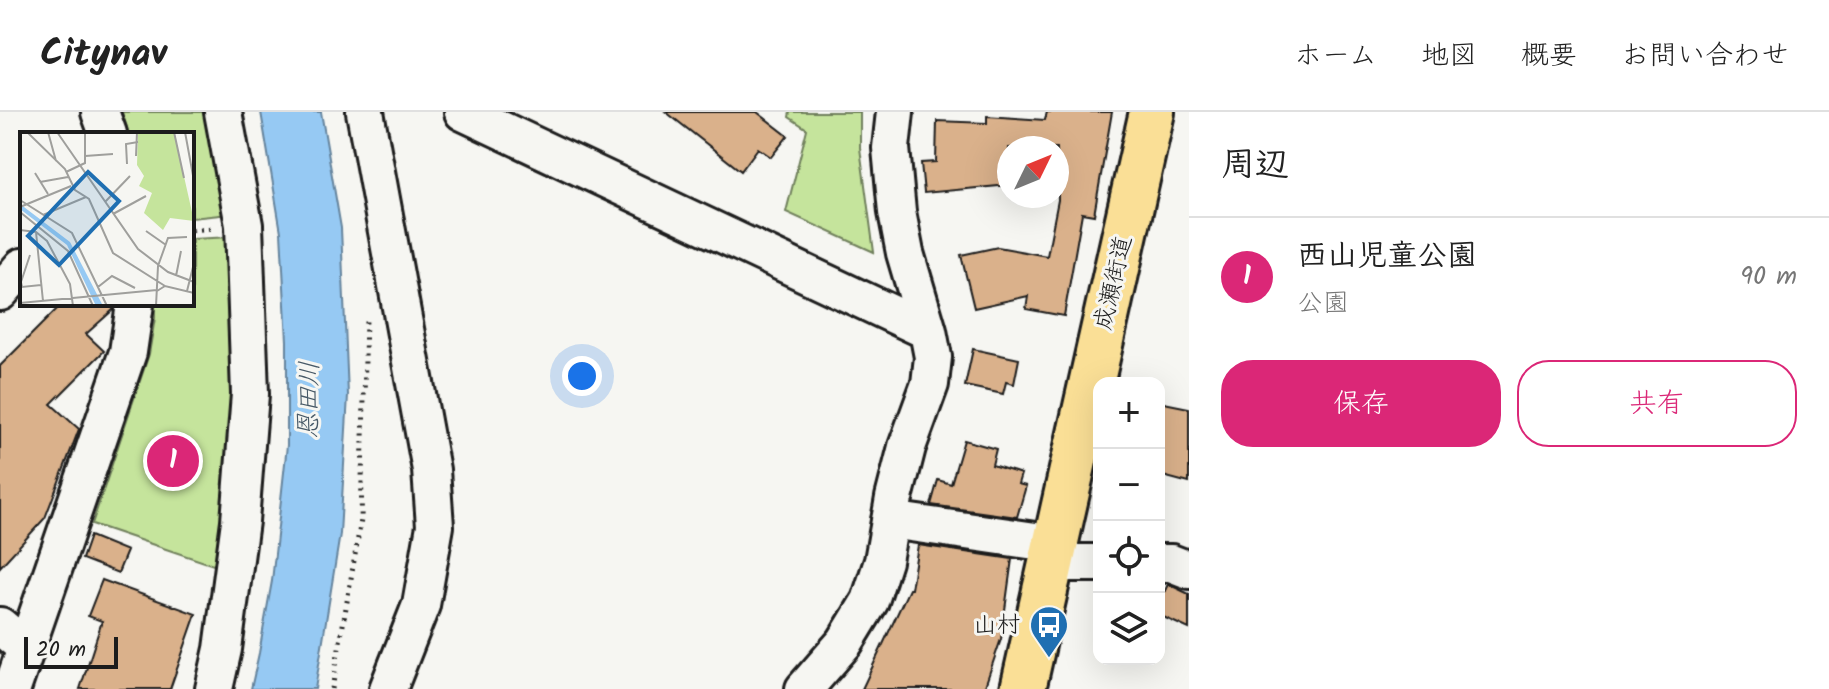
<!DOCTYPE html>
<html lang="ja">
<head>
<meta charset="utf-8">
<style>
  :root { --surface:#fff; --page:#f2f2f2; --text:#222; --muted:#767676; --line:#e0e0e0; --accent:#db2777 }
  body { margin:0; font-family:Kalam,"Klee One",sans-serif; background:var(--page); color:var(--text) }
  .controls { position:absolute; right:24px; bottom:24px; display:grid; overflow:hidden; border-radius:16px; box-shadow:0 8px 32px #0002 }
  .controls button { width:72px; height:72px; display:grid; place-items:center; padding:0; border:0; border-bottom:2px solid var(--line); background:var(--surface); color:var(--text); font:40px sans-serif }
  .compass { position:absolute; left:997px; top:24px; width:72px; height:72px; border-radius:50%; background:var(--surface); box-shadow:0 8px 32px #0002; rotate:47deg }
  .scale { position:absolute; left:24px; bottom:20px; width:94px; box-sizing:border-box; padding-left:8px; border:4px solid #1c1c1c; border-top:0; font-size:22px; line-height:28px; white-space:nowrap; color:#1c1c1c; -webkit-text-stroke:6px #f6f6f2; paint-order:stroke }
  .you { position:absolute; left:582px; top:264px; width:28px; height:28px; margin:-20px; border:6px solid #fff; border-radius:50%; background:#1a73e8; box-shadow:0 0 0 12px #1a73e833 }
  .badge { display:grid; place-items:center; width:52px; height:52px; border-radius:50%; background:var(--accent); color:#fff; font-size:26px; font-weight:700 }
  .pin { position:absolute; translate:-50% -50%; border:4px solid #fff; box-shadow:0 2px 8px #0006 }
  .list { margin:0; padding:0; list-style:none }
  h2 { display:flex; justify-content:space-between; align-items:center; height:104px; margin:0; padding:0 32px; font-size:34px }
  h2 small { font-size:26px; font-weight:400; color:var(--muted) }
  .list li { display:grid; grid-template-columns:52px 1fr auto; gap:24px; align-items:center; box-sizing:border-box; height:120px; padding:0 32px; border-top:2px solid var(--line) }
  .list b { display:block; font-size:30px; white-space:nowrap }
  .list p { margin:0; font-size:26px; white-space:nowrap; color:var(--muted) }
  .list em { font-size:26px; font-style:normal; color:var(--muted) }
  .actions { display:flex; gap:16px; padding:24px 32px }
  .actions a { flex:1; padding:18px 0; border:2px solid var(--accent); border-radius:32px; text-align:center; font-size:28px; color:var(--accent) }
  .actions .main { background:var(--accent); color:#fff }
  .icon { flex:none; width:44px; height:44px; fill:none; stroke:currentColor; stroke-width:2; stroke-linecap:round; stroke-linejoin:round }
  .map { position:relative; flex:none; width:1189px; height:577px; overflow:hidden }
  header { display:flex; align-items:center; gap:48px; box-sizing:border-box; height:112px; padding:0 40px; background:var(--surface); border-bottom:2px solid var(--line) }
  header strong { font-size:38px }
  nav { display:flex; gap:44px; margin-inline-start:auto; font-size:28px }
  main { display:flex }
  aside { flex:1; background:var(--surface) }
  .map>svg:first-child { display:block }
  .green { fill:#c5e49c; stroke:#70805c; stroke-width:2 }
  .water { fill:#96c9f3; stroke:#65849d; stroke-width:2 }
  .building { fill:#dab18b; stroke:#1c1c1c; stroke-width:2 }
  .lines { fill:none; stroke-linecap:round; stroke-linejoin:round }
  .minor-casing { stroke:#1c1c1c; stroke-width:42 }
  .major-casing { stroke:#1c1c1c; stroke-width:50 }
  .path { stroke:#1c1c1c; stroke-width:5; stroke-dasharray:2 6; stroke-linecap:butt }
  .minor { stroke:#f6f6f2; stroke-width:36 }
  .major { stroke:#fadf96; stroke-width:44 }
  .labels { text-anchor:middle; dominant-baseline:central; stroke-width:6; stroke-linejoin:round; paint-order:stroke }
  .street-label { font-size:24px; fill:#1c1c1c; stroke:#f6f6f2 }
  .poi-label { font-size:24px; fill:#1c1c1c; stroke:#f6f6f2; text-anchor:end }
  .water-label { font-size:26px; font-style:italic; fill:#475967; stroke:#f6f6f2 }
  .inset-road { fill:none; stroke:#9f9f9c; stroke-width:2 }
  .view { fill:#1f6fb2; fill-opacity:0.15; stroke:#1f6fb2; stroke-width:4 }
  .inset-edge { fill:none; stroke:#1c1c1c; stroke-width:4 }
</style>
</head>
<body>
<header>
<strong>Citynav</strong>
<nav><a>ホーム</a><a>地図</a><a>概要</a><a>お問い合わせ</a></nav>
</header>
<main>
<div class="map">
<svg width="1189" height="577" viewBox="0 0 1189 577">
  <rect width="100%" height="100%" fill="#f6f6f2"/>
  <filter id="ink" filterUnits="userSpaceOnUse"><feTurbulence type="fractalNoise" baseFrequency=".0125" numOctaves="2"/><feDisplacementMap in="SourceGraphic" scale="16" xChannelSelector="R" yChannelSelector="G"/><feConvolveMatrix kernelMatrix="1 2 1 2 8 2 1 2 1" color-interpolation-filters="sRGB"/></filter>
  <g filter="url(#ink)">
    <path class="green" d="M122,0H210L229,102L192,106V22H129Z
      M790,0H860V36L874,140L786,100L807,17L789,5Z
      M232,125L239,286L225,457L92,412L149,242L155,206V192H192V127Z"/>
    <path class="water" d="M261,0H321L341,116L348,283L340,422L315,577H251L259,541L272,469L287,333V229L281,120Z"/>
    <path class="building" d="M666,0H757L788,24L771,45L758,36L741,59Z
      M1047,0H1112L1094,103L1082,101L1064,204L1026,197L1028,184L974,196L961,143L998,135L1047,144L1058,88L1057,36H1009V73L924,81L921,51L936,50L937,9L987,11V4L1045,8Z
      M62,192H114L113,198L86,222L104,239L51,292L79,317L45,406L0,455V254Z
      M973,237L1019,247L1014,272L1006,270L1003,282L965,274Z
      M1159,290L1189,296V371L1159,363Z
      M964,328L996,337L992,353L1021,362L1018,372L1026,374L1017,405L931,393L938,368L951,372Z
      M90,424L127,439L118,461L82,447Z
      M918,433L1012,447L1001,527L984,577H862L909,477H911Z
      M102,468L196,502L170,577H80L102,509L88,504Z
      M1168,472L1189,482V517L1159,503V492Z"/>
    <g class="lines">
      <defs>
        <path id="minor" d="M100,0L108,22
          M365,0L431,358L435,414L421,493L388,577
          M463,0L928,219
          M0,180L22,155
          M890,408L1056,432
          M1051,451H1099
          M1159,451H1171L1189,458
          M0,514L26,536
          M12,577L128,240L135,192
          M214,577L223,537L240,409L250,282L244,113L223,0
          M804,577L845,530L870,489L883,449L894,386L907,335L930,272L933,245L928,219L905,141L897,100L891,36L895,0"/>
        <path id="major" d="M1023,577L1152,0"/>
      </defs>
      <use href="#minor" class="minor-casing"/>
      <use href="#major" class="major-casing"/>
      <path class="path" d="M192,118L212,116
        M332,577L361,408L366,207"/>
      <use href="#minor" class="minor"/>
      <use href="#major" class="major"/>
    </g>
  </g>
  <defs>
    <symbol id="bus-pin" viewBox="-11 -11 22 30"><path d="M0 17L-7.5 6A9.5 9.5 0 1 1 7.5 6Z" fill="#1f6fb2" stroke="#f6f6f2"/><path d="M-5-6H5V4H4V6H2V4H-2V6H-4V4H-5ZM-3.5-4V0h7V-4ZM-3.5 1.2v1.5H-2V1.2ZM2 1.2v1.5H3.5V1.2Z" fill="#fff"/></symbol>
  </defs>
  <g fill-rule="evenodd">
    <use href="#bus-pin" x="1027" y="491" width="44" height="60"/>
  </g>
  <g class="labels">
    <g class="street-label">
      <text transform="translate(1114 171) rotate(-77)">成瀬街道</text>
    </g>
    <g class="poi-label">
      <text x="1021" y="513">山村</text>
    </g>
    <g class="water-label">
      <text transform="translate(310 288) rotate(-89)">恩田川</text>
    </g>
  </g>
  <g transform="translate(20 20)">
    <rect width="174" height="174" fill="#f6f6f2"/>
    <path d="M118,0H154L174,89L150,86L143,98L124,81L132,61L119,54L124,44L117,33Z" fill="#c5e49c"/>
    <path d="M0,72L50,110L83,174H76L47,113L0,77Z" fill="#96c9f3"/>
    <path class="inset-road" d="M7,0L45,37L55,58L69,67L93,121L145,154M28,0L36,29M37,0L118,117L148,140L174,150M154,0L164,46M165,0L174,49M65,24L93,22M116,24L117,0M107,32L106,12L118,10M46,40L65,31V0M15,41L28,62M20,50L48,45M0,68L52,101L87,174M85,70L110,44M0,75L51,54M0,80L48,119L73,174M93,82L126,64M23,83L66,65M0,98L16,100L27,109L50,152L53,174M126,99L146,113M16,100L23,169M156,144L161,119M1,150L10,123M1,150L2,155L21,153M78,155L92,144L115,156M137,159L145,154L174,161M167,159L174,131M0,171L137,158M136,174L138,134L148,106L167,105"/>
    <path class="view" d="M68,40L99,69L39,133L8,104Z"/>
    <rect width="174" height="174" class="inset-edge"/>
  </g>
</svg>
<div class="controls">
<button>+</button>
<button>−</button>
<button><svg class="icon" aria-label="locate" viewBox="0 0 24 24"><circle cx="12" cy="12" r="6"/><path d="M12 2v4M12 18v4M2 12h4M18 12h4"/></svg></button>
<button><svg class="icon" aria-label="layers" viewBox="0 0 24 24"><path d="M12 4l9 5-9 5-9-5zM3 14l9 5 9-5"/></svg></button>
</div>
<svg class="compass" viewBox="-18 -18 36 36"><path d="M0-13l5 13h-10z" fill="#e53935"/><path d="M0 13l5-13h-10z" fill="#767676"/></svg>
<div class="scale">20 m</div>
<div class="you"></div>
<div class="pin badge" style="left:173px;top:349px">1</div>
</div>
<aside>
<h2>周辺<small></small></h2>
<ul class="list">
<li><span class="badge">1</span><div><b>西山児童公園</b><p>公園</p></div><em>90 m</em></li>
</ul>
<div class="actions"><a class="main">保存</a><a>共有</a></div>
</aside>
</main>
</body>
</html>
